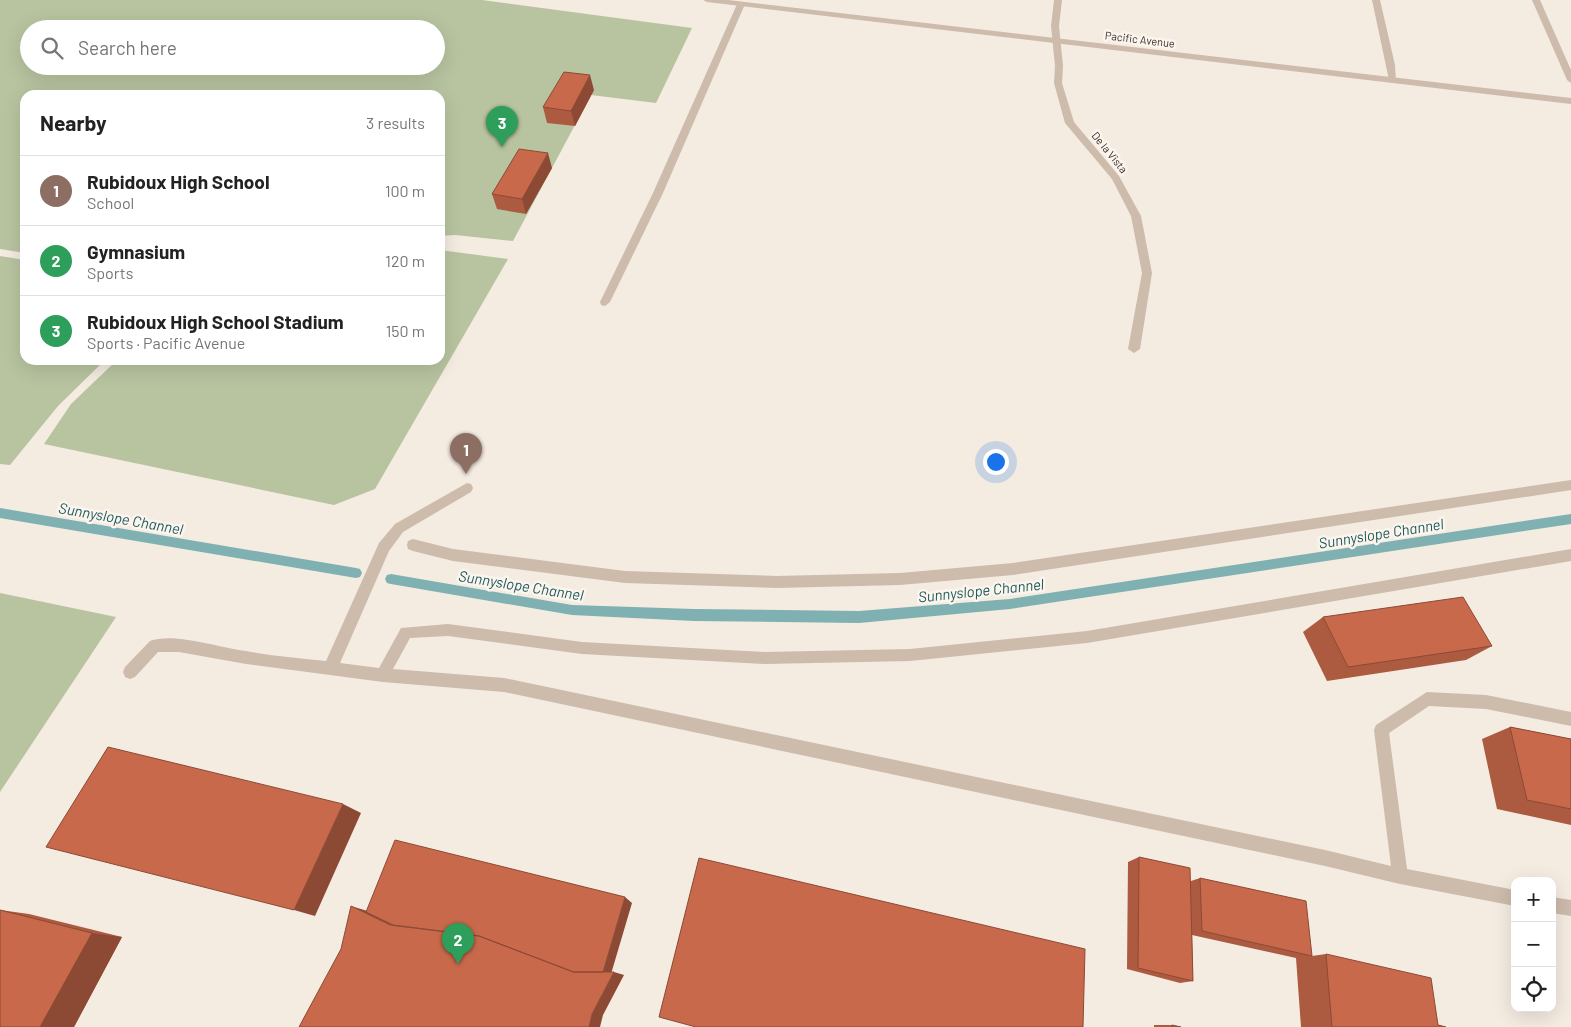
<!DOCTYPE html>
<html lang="en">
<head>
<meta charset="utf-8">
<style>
  :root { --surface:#fff; --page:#f2f2f2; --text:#222; --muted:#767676; --line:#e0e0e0; --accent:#db2777 }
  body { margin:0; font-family:Barlow,sans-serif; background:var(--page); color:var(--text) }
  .controls { position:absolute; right:15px; bottom:15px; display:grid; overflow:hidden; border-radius:10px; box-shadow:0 5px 20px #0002 }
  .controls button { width:45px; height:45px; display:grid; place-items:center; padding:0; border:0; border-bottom:1px solid var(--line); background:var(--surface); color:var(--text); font:25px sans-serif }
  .you { position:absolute; left:995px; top:461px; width:18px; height:18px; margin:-12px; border:4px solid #fff; border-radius:50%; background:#1a73e8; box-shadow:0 0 0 8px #1a73e833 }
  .badge { display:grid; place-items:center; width:32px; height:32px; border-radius:50%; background:var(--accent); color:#fff; font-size:16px; font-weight:700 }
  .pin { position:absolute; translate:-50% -41px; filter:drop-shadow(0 1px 2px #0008) }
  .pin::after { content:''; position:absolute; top:26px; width:18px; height:15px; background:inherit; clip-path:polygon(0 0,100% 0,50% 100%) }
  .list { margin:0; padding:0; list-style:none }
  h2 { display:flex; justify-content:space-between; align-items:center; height:65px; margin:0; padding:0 20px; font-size:21px }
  h2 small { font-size:16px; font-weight:400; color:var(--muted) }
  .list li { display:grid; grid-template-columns:32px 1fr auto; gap:15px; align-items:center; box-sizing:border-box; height:70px; padding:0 20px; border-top:1px solid var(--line) }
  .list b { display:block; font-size:19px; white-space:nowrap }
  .list p { margin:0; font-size:16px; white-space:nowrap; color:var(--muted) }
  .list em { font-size:16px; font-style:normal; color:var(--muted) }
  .icon { flex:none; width:28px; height:28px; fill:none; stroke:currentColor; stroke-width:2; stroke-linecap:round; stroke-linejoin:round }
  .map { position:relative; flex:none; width:1571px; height:1027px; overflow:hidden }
  .search { position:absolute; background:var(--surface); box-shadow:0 5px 20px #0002; left:20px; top:20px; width:425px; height:55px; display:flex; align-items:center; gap:12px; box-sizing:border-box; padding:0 18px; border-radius:28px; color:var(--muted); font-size:19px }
  .panel { position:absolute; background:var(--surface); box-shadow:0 5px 20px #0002; left:20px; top:90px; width:425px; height:275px; border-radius:15px }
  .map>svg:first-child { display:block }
  .green { fill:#b8c4a0; fill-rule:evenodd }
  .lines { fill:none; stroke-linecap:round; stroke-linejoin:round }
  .stream { fill:#7fb0b2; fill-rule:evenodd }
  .service { fill:#cdbbac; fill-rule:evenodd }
  .minor { fill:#cdbbac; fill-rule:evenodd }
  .tertiary { fill:#cdbbac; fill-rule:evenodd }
  .wall { fill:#ac5a40 }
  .shaded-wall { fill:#8c4a34 }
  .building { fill:#c8694b; stroke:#8c4a34 }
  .labels { text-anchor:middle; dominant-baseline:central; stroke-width:5; stroke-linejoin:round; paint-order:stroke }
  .far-street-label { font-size:11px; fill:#3b302b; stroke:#fbf5ee }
  .water-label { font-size:15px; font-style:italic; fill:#1f5a5e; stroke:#fbf5ee }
</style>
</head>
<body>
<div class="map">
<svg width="1571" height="1027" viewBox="0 0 1571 1027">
  <rect width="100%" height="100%" fill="#f4ebe1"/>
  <path class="green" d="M0,0H482L692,28L656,103L591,95L513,241L455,235L440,236V95H25V253L0,249ZM29,29H436V66H29Z
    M440,250L508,259L375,489L334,505L44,444L71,404L117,360H440Z
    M0,256L25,260V360H105L58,406L10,465L0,464Z
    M0,593L116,617L0,792Z"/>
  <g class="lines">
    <path class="stream" d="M0,508L356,568L360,569L362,573L360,577L356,578L0,518Z
      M1571,514V524L1010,609L859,623L694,621L572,615L391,584L387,583L385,579L387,575L391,574L572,605L694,609L859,611L1010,599Z"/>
    <path class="service" d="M1532,0H1540L1571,70V83L1567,80Z
      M738,2L745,4L663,193L610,302L605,306L601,305L600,302L653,193Z
      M1571,480V490L1013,575L900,585L777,588L625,583L453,561L413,551L408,549L407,545L408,541L413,539L453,549L625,571L777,576L900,573L1013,563Z
      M467,483L471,484L473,488L471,492L403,532L389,551L340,663L379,668L401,628L448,624L582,642L765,652L910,649L1087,631L1571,549V561L1087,643L910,661L765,664L582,654L448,636L410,638L393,669L504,678L1325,850L1391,866L1374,730L1376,725L1427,692L1486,695L1571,712V726L1486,709L1429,706L1389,733L1407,869L1515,890V906L1400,884L1325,866L504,692L383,682L246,664L179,652H158L135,677L130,679L125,677L123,672L125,667L150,641C174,632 220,648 246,651C272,656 300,658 326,661L379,543L395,524Z
      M1552,897L1571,900V916L1552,913Z"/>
    <path class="minor" d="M1054,0H1062L1059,26L1063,66L1062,83L1074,122L1119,176L1141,216L1152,273L1140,349L1134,353L1128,349L1142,273L1131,216L1112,179L1065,123L1054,83L1055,66L1051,26Z
      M1372,0H1380L1395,65L1396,82L1389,80Z"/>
    <path class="tertiary" d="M703,0H728L1571,98V104L707,2Z"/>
  </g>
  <path class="wall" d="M594,90L575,126L547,123L543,107Z
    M552,168L526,214L497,209L492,194Z
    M1323,617L1492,646L1466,660L1327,681L1303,632Z
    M1510,727L1571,739V825L1497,809L1482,739Z
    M1139,857L1191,881L1200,878L1312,956L1326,954L1438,1025L1446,1027H1301L1296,958L1192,935L1193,981L1180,983L1127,969L1128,862Z
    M0,910L29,914L122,937L74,1027H0Z
    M1154,1025H1172L1181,1027H1154Z"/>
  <path class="shaded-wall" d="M590,75L594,90L575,126L571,111Z
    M548,153L552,168L526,214L522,199Z
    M343,804L361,813L315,916L294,910Z
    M625,897L632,903L611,974L603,972Z
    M351,906L374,913L405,927L390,925Z
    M92,933L122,937L74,1027H40Z
    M614,972L624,975L603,1015L600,1027H589L592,1014Z"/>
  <path class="building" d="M564,72L590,75L571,111L543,107Z
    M519,149L548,153L522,199L492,194Z
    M1463,597L1492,646L1348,667L1323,617Z
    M1510,727L1571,739V809L1527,800Z
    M108,747L343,804L294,910L46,847Z
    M395,840L625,897L603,972H574L479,936L393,925L366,912Z
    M1139,857L1190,868L1193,981L1138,968Z
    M699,858L1085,949L1083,1027H696L659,1017Z
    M1200,878L1306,901L1312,956L1202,931Z
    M351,906L390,925L479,936L573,972H614L592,1014L589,1027H299L341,949Z
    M0,910L92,933L40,1027H0Z
    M1326,954L1431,978L1438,1025L1446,1027H1332Z
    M1172,1025L1181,1027H1172Z"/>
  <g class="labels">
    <g class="far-street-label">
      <text transform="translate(1140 39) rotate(7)">Pacific Avenue</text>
      <text transform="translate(1110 152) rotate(51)">De la Vista</text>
    </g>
    <g class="water-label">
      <text transform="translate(121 518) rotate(10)">Sunnyslope Channel</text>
      <text transform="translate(1381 533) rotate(-9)">Sunnyslope Channel</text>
      <text transform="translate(521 585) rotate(9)">Sunnyslope Channel</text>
      <text transform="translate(981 590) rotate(-6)">Sunnyslope Channel</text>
    </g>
  </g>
</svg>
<div class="controls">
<button>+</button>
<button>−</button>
<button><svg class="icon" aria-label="locate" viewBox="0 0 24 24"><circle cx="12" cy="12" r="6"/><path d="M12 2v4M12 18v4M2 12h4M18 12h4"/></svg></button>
</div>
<div class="you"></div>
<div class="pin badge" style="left:466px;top:474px;background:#8d6e63">1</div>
<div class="pin badge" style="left:458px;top:964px;background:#2e9e5b">2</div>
<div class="pin badge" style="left:502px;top:147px;background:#2e9e5b">3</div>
<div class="search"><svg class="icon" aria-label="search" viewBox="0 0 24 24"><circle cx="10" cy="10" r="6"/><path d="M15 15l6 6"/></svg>Search here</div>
<section class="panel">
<h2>Nearby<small>3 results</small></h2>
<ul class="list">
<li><span class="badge" style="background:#8d6e63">1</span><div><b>Rubidoux High School</b><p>School</p></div><em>100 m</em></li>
<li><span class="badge" style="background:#2e9e5b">2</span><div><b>Gymnasium</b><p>Sports</p></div><em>120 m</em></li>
<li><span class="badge" style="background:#2e9e5b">3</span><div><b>Rubidoux High School Stadium</b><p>Sports · Pacific Avenue</p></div><em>150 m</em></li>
</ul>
</section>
</div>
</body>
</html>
